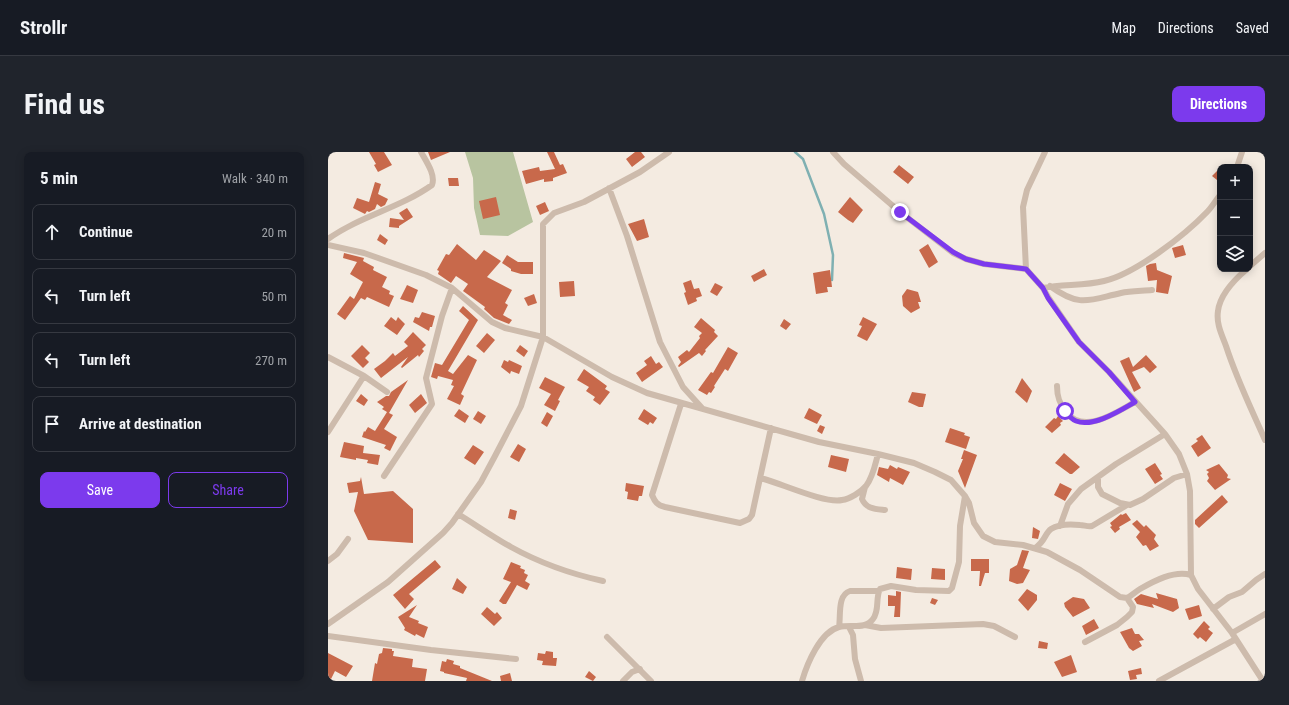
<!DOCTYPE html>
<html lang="en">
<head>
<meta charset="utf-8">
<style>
  :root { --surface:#171b24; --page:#20242c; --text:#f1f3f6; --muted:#9ea1a6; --line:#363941; --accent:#7c3aed }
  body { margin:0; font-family:"Roboto Condensed",sans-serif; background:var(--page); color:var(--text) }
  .controls { position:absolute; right:12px; top:12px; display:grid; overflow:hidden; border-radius:8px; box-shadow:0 2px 10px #0003 }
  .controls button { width:36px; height:36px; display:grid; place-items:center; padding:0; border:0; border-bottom:1px solid var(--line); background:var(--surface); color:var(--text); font:20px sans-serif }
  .stop { position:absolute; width:12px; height:12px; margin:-9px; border:3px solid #7c3aed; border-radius:50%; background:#fff }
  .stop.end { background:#7c3aed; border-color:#fff; box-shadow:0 1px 4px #0008 }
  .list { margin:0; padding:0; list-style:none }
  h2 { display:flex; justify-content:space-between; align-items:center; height:52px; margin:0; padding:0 16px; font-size:17px }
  h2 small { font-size:13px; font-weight:400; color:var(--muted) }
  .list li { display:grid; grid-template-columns:26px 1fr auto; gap:12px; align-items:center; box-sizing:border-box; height:56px; margin:0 8px 8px; padding:0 8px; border:1px solid var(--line); border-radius:8px }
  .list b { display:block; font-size:15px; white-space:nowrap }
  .list em { font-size:13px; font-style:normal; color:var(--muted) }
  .actions { display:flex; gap:8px; padding:12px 16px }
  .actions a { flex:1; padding:9px 0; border:1px solid var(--accent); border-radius:8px; text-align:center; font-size:14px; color:var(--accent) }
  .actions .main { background:var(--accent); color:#fff }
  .icon { flex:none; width:22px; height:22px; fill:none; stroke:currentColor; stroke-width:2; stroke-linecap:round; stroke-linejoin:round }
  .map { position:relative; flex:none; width:937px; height:529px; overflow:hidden; border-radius:8px }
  header { display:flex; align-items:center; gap:24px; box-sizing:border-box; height:56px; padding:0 20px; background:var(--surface); border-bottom:1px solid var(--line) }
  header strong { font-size:19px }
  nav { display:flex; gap:22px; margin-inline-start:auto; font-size:14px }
  .intro { display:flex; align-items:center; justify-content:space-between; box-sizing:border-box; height:96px; padding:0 24px }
  h1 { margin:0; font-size:28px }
  .button { padding:10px 18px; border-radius:8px; background:var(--accent); color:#fff; font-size:14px; font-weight:700 }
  main { display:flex; gap:24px; padding:0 24px }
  aside { flex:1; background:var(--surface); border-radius:8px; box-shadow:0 2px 10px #0003 }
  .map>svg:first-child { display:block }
  .green { fill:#b8c4a0 }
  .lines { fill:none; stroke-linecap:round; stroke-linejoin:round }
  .stream { stroke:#7fb0b2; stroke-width:2.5 }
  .building { fill:#c8694b }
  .street { stroke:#cdbbac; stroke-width:6 }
  .route { stroke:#7c3aed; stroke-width:5 }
</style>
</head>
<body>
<header>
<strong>Strollr</strong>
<nav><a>Map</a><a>Directions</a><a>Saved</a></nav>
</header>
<div class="intro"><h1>Find us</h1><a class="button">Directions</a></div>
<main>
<aside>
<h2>5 min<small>Walk · 340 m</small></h2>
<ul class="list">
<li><svg class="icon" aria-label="ahead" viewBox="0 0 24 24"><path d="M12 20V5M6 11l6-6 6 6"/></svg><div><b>Continue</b></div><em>20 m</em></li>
<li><svg class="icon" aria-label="left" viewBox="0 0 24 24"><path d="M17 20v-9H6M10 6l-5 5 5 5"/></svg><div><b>Turn left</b></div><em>50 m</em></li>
<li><svg class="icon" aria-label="left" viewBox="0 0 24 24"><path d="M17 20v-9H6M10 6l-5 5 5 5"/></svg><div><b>Turn left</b></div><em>270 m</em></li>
<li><svg class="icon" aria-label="arrive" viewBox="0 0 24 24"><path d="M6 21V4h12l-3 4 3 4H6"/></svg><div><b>Arrive at destination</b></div></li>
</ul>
<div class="actions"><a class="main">Save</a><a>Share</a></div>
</aside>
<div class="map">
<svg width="937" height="529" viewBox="0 0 937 529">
  <rect width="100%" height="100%" fill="#f4ebe1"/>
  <path class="green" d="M137,0H185L205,70L180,84L152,83L146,56L145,26Z"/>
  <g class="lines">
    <path class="stream" d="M467,0L475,7L496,62L505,103L504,128"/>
  </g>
  <path class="building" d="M41,0H56L64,13L50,20L46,13L48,12Z
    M100,0H122L103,8Z
    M219,0H226L232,13L235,12L239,21L225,26V29L216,30V27L198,32L194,19L211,15L212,19L227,17Z
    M307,0H313L317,5L304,15L298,7Z
    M571,13L586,25L580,32L565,20Z
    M892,16V25L889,28L884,24Z
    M120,26H130L131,34H121Z
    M47,30L53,32L50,42L60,47L57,53L53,55L49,52L47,57L41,60L39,59L37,62L25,56L29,46L41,50Z
    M168,45L172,63L155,67L151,49Z
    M522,45L535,58L525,71L520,68L510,60Z
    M217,50L221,59L212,63L208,54Z
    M79,56L85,65L71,74V76L61,75L62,66L76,68L71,61Z
    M316,67L321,85L309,89L300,72Z
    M52,82L60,88L57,93L49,88Z
    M129,92L148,108L156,98L173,109L159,125L184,138L177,151L180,153L175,163L184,168L181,172L166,166L156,157L157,155L135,139L140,132L128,124L123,131L110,122L111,119L109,118L118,102L121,103Z
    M600,92L610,110L601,116L591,98Z
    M855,93L858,103L847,106L844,96Z
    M16,101L36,106L35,109L46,115L45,118L59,125L54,135L62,139L61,142L66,144L61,155L39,145L37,148L33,146L17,168L9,162L22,144L26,147L35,130L22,122L29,110L15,106Z
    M179,103L190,110H205V122H193L183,119V117L174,111Z
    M828,111L829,118L844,124L840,142L828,140L829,128L820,129L818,114L822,112Z
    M436,117L439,123L426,130L423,124Z
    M502,118L504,135H499L500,140L488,142L485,121Z
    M363,128L366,137L371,136L374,144L368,146L369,149L360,153L356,141L358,140L355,131Z
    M246,129L247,144L232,145L231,130Z
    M387,131L395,135L389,144L382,140Z
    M79,133L90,138L85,151L72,147Z
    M579,137L590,140L593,150H590L592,156L583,161L575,154L574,144Z
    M206,142L209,151L200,154L196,146Z
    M135,154L150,168L120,219L125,222L140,203L149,208L133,242L136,244L132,253L119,247L126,234L123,233L125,228L110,224L109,227L103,225L107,211L114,213L141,168L131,159Z
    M94,160L107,164L104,175H102L101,179L85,170L87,165L91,166Z
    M63,165L68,169L70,165L77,172L69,183L56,174Z
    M535,165L549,172L539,189L529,184L534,174L531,173Z
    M373,166L387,178L386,180L390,184L377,198L378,199L374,204L371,201L351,215L350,214L353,210L350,205L359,198L361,200L372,186L371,184L374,181L366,175Z
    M456,167L463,172L458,178L452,174Z
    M85,180L98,193L94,197L96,199L91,205L90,203L74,216L73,215L80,205L53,226L46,217L57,209L65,201L67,204L80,194L76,190Z
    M159,181L167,188L156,201L148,194Z
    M34,193L42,201L37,206L41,210L35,216L23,204Z
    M192,193L200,199L196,205L188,199Z
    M400,195L410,201L400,219L397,217L386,234L387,235L383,241L381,240L379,243L370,238L383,220L385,221Z
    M818,203L829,215L822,221L816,215L804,220L813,236L806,240L792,209L801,205L805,215Z
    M323,204L328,212L331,210L335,215L314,230L308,221L319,213L316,209Z
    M176,208L180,210L181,208L194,214L191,222L183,219L182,222L173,215Z
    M256,217L279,234L277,237L282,240L272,253L265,248L267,245L258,239L261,235L249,228Z
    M217,225L237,235L230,248L232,249L227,259L216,253L223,242L211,236Z
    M694,226L704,239L699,251L687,240Z
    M80,228L61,261L65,263L56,277L69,285L62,299L56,296L58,293L34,285L36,279L37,280L40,275L47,279L59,260L54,257L56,255L49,250L58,244H61L63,240Z
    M584,240L598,242L595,255H591L580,250Z
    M33,242L40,248L36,254L28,249Z
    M93,242L99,251L87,261L81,253Z
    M481,256L494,263L489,272L476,266Z
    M131,257L141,264L137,271L126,264Z
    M316,257L329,266L325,272L322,270L320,273L310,267Z
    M150,259L158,264L153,272L145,267Z
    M219,260L225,264L219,275L213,271Z
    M730,264L735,269L732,271L733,273L724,281L717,275L726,266L728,267Z
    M492,273L497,275L494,282L489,279Z
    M622,276L637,281L636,283L642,285L638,297L617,290Z
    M874,283L883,296L870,305L863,294L870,289L868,287Z
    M16,290L36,294L35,301L52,303L50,313L39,311L40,308L28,306V308L12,305Z
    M190,292L198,297L191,310L182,305Z
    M145,293L156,300L147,313L136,306Z
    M636,298L649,303L637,336L630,319L635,307H633Z
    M736,301L752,315L744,322H742L727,311Z
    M503,303L521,307L518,320L500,315Z
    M827,311L834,322L832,323L835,327L827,332L817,317Z
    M891,312L900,323L899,326L903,327L887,338L879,329L881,326L879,322L881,320L878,318Z
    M562,313L569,317L570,315L582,320L575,333L562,326L561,330L549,323L551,315L560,317Z
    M33,325L36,342L65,339L85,357V391L40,388L26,359L30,340L21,341L19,331L32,329Z
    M298,331L316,334L314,344H311L310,349L299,347L300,340L297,339Z
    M732,331L744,337L737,349L726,343Z
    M894,343L900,350L871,376L867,372V368Z
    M182,357L189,359L187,368L180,366Z
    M798,361L803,368L791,375L792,377L787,381L782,375L784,374L782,371L793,362L794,363Z
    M809,368L816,375L818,373L828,383L826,387L831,394L822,399L818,393L815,394L808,385L812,380L804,372Z
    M705,375L712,379L710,387L704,386Z
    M694,398L701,399L695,416L702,418L695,431L689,432L681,429L682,417L689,413Z
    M643,407H661V421H657L653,434H651L652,419H643Z
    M107,408L113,415L81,442L86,447L77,457L65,443Z
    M183,410L193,414L192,416L197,418L196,421L200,423L197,429L202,432L199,438L189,433L178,452H175L171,449L183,430L175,427Z
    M569,415L584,417L583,428L568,426Z
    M604,416L617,417V428L603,427Z
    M129,426L139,435L135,442L124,437Z
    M699,437L709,443V448L700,459L690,448Z
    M568,439L573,440L572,465H566L567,454H560V443L568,444Z
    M828,441L849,447L851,456L845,460L824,452L826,456L809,452L806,447L813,442L830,447Z
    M745,445L756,447L762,456L745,465L737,455L736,451Z
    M604,446L610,448L607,453L602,451Z
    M89,453L81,465L91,469L90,471L100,475L96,486L88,482L87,484L76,478L77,476L70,465Z
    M871,453L874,464L861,468L857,457Z
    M159,455L167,462L169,460L174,466L166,474L153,462Z
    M766,467L771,476L758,483L754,474Z
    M876,469L882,475L880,477L885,481L878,490L872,485L870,487L865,482Z
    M804,476L807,482H811L816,488L811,489L814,494L805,499L801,496L792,480Z
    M711,489L720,491L719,497L710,496Z
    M55,496L64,497V499H66L65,504L85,507L84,515L99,517L97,529H44L47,511L49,512L51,502L54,501Z
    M218,499L225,500V506H229L228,514L214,513L215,509L209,508L210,501L217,502Z
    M0,501L25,514L18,525L7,519L2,529H0Z
    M743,503L749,520L734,525L726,510Z
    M119,507L126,509L125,512L132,514V516L164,529H138L139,526L116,521V520L112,519L114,509L118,510Z
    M813,516L814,522L808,523L809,527L802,528L800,519Z
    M261,519L268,525L265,529L257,525Z
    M182,521L184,529H173L172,524Z"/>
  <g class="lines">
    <path class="street" d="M505,0L516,12L572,60L625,101L638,107L656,112L698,117L715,136L720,145L751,190L781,220L837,282L851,302L859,322L862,339L863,423L870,437L904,481L935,529
      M909,15L914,0
      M281,36L299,84L332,190L355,235L374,256
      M0,87C32,64 72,56 104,33C108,23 98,9 93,0
      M0,93L36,101L98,123L124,136L164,170L177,176L215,185L284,225L319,241L491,290L550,302L586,311L607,320L623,328L637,344L641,351L646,371L655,384L667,390L695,393L719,400L752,418L792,445L799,446C803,444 807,440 812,437C826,429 846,418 863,423
      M922,114L937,101
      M698,117L695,55L699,38L717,0
      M919,117C906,128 892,142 890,159C888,172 894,183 898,194C909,228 923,256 937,288
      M722,134C752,156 761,148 793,141C802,139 814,139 824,138
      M715,136C735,132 756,134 776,129C807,122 857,83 879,60C884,55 888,48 892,43
      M0,205L36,224L59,240
      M729,234C729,244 731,251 738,260C756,283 787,261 807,250
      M353,252L324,343C327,350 329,353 337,355L412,371L421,367L424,363L432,326L436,327C454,332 498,352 514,348C522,347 533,340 538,334C545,325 547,313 550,302
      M0,280L36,224
      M56,324L104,252L98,226L114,164L124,136
      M770,325V335L774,342L792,351L802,353L815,347L846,326L859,322
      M432,326L443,276
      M537,335L534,347C538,357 548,357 557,358
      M130,362C148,373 165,385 183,395C212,411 243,422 275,429
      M732,374L740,352L753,337L788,312L837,282
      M707,396C717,390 717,381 723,377C731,372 743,372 752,373C756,373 760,375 764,374L799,353
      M0,409L9,402L20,387
      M885,457L901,445L914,440L928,428L937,422
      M0,472L60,430L115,381L124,371L153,330L167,304L193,254L215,185V72L226,61L256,50L312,20L341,0
      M537,473L553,476L655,472L666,474L687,485
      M511,475C513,464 509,443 522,439H551
      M521,475L525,483L527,507L533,529
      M904,481L937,462
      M0,484L103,498L188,507
      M279,485L323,529
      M757,490L789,473L799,465L804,460L805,455L799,446
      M295,529L304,520L312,517
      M474,529C479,512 492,480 511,475C523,472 537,478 545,467C552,458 547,447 552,437L563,434L588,438L621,439L624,436L631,410L632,374L637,344
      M831,529L908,487"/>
  </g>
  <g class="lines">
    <path class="route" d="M572,60L625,100L638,107L656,112L698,117L715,136L720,146L751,190L781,220L807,250C793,258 765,276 748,269C743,267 740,263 737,259"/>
  </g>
</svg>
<div class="controls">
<button>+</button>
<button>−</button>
<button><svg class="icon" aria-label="layers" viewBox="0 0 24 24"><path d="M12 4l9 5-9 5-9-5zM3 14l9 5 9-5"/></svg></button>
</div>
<div class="stop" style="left:737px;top:259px"></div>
<div class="stop end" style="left:572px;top:60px"></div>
</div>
</main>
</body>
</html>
